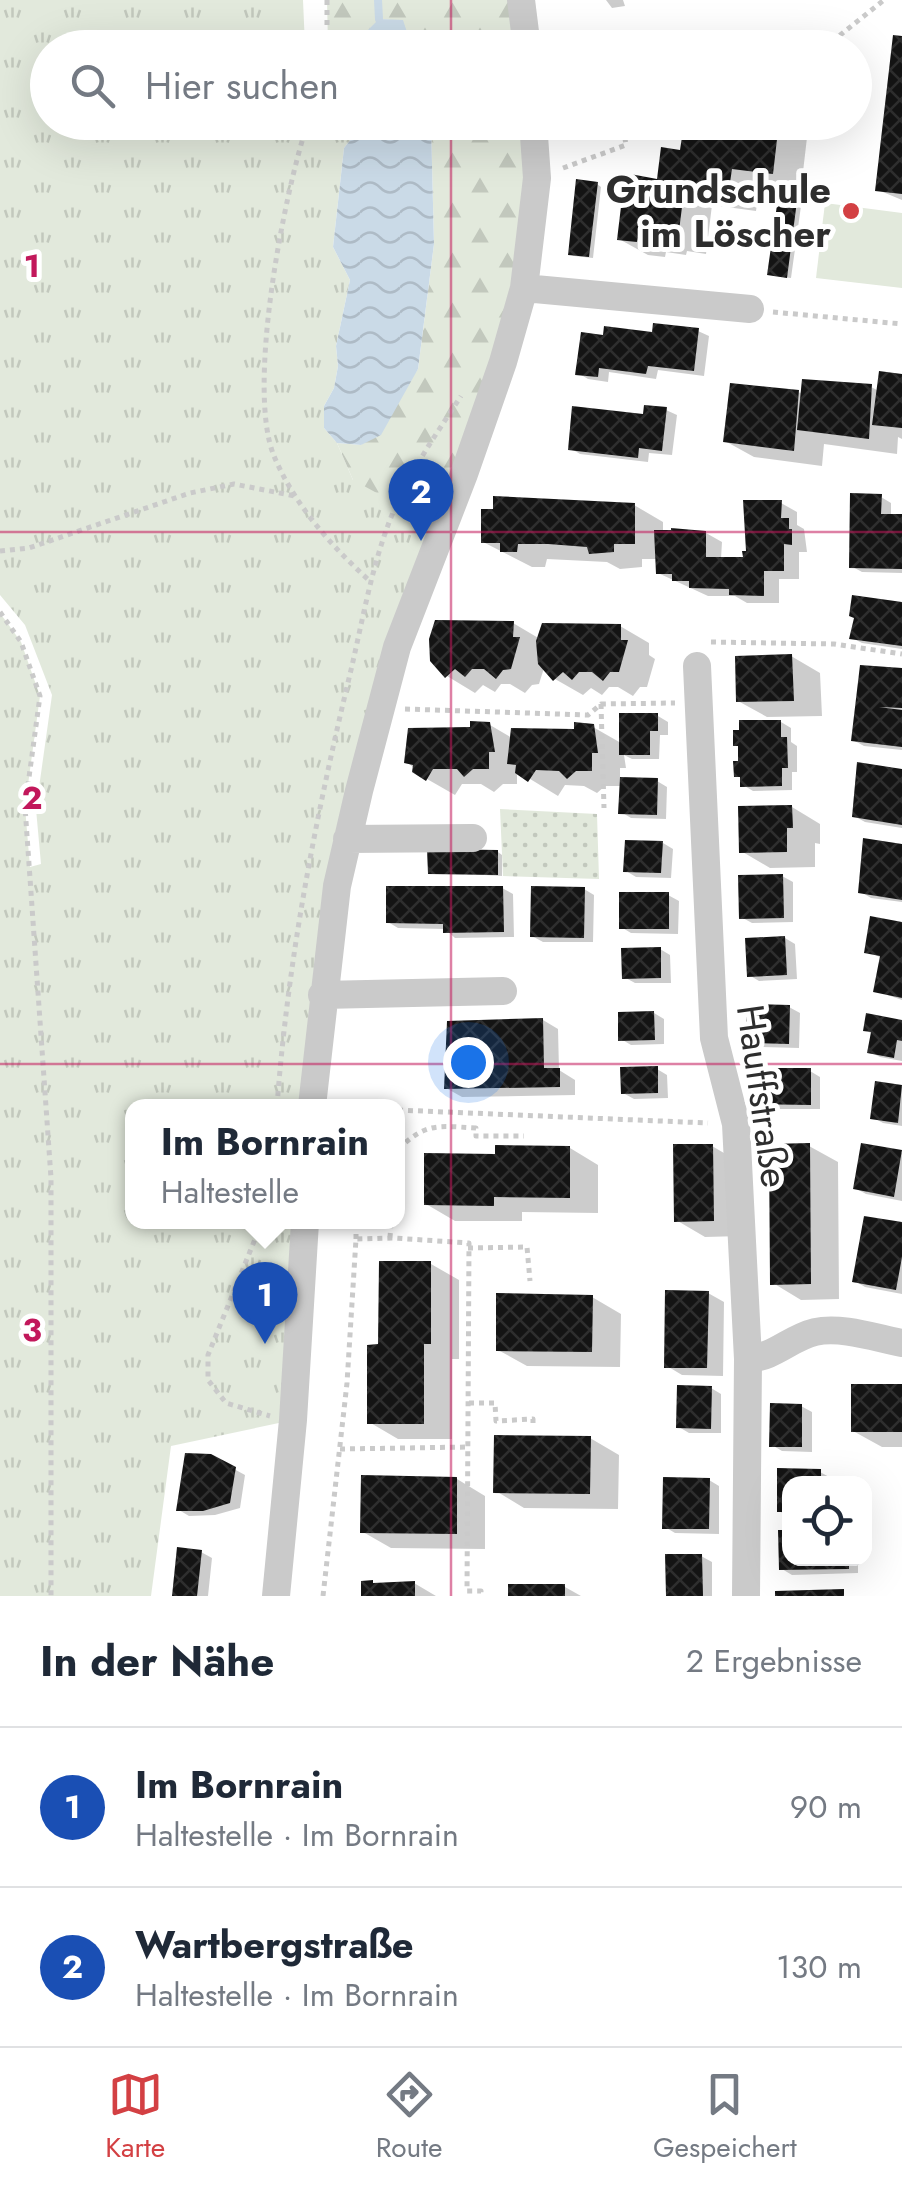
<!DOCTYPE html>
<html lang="de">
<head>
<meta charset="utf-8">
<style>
  :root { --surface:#fff; --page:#f6f6f7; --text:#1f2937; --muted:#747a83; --line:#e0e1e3; --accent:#d34043 }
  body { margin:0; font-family:Jost,sans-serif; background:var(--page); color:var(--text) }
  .controls { position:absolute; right:30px; bottom:30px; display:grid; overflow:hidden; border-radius:20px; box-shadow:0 10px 40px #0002 }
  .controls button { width:90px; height:90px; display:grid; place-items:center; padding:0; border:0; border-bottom:2px solid var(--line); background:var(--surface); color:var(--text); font:50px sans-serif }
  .you { position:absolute; left:468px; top:1062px; width:35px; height:35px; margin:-25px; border:8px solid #fff; border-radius:50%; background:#1a73e8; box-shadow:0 0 0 15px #1a73e833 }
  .badge { display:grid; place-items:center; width:65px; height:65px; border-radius:50%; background:var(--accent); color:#fff; font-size:32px; font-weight:700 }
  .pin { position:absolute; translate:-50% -82px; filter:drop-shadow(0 2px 5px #0008) }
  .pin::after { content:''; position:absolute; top:52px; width:35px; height:30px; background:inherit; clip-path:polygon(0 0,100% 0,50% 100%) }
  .popup { position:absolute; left:125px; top:1099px; width:280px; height:130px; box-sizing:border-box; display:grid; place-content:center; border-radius:20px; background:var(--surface); filter:drop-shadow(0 2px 8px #0005); font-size:32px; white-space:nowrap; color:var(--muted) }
  .popup b { font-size:38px; color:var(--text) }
  .popup::after { content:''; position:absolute; left:50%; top:100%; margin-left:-20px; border:20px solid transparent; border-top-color:var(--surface) }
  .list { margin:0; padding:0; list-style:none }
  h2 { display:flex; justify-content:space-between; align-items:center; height:130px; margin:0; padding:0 40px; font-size:42px }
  h2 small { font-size:32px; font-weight:400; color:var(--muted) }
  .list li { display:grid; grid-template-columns:65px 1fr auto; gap:30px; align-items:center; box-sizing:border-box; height:160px; padding:0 40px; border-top:2px solid var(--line) }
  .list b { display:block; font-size:38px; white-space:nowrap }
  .list p { margin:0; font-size:32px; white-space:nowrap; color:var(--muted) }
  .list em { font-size:32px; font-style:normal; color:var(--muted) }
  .icon { flex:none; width:55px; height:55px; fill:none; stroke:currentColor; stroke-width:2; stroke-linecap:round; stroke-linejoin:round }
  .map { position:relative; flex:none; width:902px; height:1596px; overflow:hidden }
  .search { position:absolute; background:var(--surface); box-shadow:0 10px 40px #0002; left:30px; right:30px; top:30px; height:110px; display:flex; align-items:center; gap:25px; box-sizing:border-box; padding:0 35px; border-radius:55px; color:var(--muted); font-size:38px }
  .sheet { height:450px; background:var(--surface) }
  nav { display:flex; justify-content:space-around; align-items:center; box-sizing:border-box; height:140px; border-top:2px solid var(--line); background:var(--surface); font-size:28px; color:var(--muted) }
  nav a { display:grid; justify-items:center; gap:5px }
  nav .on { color:var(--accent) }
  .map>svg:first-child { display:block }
  .grass { fill:url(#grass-tufts) }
  .forest { fill:url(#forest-firs) }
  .park { fill:url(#park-dots) }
  .pitch { fill:#e2e9dc }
  .water { fill:url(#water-waves) }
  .shadow { fill:#0003 }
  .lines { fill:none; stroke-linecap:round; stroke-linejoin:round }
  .stream { stroke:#cadae7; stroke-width:8 }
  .building { fill:url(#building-cross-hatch) }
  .path { stroke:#cacaca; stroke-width:5; stroke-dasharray:5 5; stroke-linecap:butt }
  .minor { stroke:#cacaca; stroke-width:28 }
  .grid { fill:none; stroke:#c2185b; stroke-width:2.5; stroke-opacity:0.55 }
  .poi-dot { fill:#d34043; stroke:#fff; stroke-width:4 }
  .labels { text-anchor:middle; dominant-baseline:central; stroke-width:10; stroke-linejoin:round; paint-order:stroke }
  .poi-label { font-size:38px; font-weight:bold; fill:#2d2d2d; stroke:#fff; text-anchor:end }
  .street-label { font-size:38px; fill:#2d2d2d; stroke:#fff }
  .grid-label { font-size:32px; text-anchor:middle; font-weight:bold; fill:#c2185b; stroke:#fff; stroke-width:10; stroke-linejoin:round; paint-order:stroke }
</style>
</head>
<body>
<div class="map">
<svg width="902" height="1596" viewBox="0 0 902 1596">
  <defs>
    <pattern id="grass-tufts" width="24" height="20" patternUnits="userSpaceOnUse" patternTransform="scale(2.5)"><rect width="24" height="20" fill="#e2e9dc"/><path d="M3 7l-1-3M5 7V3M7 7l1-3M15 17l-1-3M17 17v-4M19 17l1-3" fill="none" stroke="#c2c8bd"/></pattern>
    <pattern id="forest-firs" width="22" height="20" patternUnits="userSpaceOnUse" patternTransform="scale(2.5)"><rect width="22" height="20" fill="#e2e9dc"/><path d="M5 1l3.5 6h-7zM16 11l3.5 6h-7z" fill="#c2c8bd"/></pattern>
    <pattern id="park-dots" width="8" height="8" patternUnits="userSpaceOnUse" patternTransform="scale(2.5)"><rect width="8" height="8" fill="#e2e9dc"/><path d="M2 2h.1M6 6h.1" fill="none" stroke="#c2c8bd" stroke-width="1.8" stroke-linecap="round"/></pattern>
    <pattern id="water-waves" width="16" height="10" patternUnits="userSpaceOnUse" patternTransform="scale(2.5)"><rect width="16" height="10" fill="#cadae7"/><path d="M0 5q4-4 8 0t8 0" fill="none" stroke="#aebbc6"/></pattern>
    <pattern id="building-cross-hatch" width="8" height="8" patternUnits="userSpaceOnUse" patternTransform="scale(2.5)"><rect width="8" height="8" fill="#141414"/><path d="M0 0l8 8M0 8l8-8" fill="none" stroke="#2e2e2e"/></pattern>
  </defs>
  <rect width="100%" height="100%" fill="#fff"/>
  <path class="grass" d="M0,0H303L305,46L362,36L363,47L48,48V122L370,123L355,134L344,148L333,247L350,280L336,346L338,366L334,388L324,406V428L337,443L353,480L464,474L359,791L312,1106H132V1222H305L293,1420L171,1446L151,1596H0V613L21,642L40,696L25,807L30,867L41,864L36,809L52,695L25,625L0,595Z"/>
  <path class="forest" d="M327,0H521L527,47H412L402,21L380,19L362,36L328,45Z
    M431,123H533L534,215L464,474L397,504L353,480L337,443L361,445L418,369L434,244Z"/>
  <path class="park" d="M500,809L597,814L599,879L503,876Z"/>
  <path class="pitch" d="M825,203L902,213V288L816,278Z"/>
  <path class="water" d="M379,19L403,20L412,47H363L362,36Z
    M370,123H431L434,244L418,369L381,435L361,445L337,443L324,428V406L334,388L338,366L336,346L350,280L333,247L344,148L355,134Z"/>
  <path class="shadow" d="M606,0H623L625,6L612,8Z
    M902,38V200L878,190Z
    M721,122H796L808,129L801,189L760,184L756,211L712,205L706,254L687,251L686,255L666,252L665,257L648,255L619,239L682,152L699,134L721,136Z
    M597,184L601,187L593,258L574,256L570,254Z
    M796,203L801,206L791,278L774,276L770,274Z
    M698,331L709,336L704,376L658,370L656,379L609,372L608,382L588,379L578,373L605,338Z
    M902,377V439L898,437L897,454L824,444L822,466L754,457L725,441L732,385L803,393L871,387L879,391Z
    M666,410L677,415L672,455L649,453L648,462L580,454L570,448Z
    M881,497L891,503V516L902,517V573L862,572L851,566Z
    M496,499L634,505L663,522V532L706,533L722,542L721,559H745L781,503L797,512V525L804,529L807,552H799V579H779V603H747L735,596H708L658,573L659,559H642V567L620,569L607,562L547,559L545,567H532L483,542L496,511Z
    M902,605V649L862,643L852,638Z
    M513,623L540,639L620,626L649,643V655L655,659L647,687H640L633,696L618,687H609L602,695L591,688L583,695L555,679L544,668L539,684L532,685L525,693L510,684H501L495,692L483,685L475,693L447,676L433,660Z
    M791,656L820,673L822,716L767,717L738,701Z
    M902,671V750L864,746L853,740Z
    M658,716L668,722V735H660L659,759H632L624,755L626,768H620V779L657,781L667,787L666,819L631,818L621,812L622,786H605L597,793L584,786L565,785L558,796L517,771V784H503L494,792L481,784H462L455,795L427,779L407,762L490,725L512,738L577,732L593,727L621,743Z
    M781,722L791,728V742L797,746V772H792V790L753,791L743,785V779L736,775L741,763Z
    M902,771V828L865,822L854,816Z
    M792,807L820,824V844L815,843V867L770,868L741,851Z
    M663,843L673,849L671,878L636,877L626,871Z
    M902,846V902L871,898L861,892Z
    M498,852L502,855V876L430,872Z
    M782,876L793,882V922L752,923L741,917Z
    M502,888L513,894L514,937L455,938L445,929L398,928L388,922Z
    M584,889L594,895L593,942H543L532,936Z
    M668,895L679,901L678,934L631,933L621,927Z
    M902,924V1000L876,991L882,958L866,951Z
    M785,938L795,944L797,979L759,981L749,975Z
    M660,949L670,955L671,983H635L624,977Z
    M789,1007L800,1013L799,1048L759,1047L749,1041Z
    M654,1013L664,1019V1044L631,1045L621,1039Z
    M543,1020L558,1029L559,1070L575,1080V1095L462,1097L446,1088Z
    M902,1022V1061L880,1057L870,1052L873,1034L865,1030Z
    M657,1069L667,1075L668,1098L634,1099L623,1093Z
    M810,1071L820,1077V1109H766L756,1103Z
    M877,1084L902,1087V1126L883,1123L872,1117Z
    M712,1146L741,1163L742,1236L705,1237L676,1220Z
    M809,1146L838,1162L839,1299L801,1300L773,1283Z
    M863,1146L902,1153V1201L866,1194L855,1188Z
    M570,1148L598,1165V1213L522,1212V1221H455L426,1204L497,1156Z
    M902,1225V1294L865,1287L855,1281Z
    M431,1264L459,1280V1359H452V1439H398L369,1422L380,1347Z
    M708,1293L724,1302L723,1376L682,1375L667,1366Z
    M592,1297L621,1314L620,1367L527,1366L498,1350Z
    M902,1386V1447H882L853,1431Z
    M711,1388L721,1394V1433H689L679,1427Z
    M801,1406L812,1412V1452L782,1451L772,1445Z
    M590,1438L619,1455L618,1509L524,1508L496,1491Z
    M210,1456L245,1475L240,1508L215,1515L189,1516L179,1510Z
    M780,1471L820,1472L831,1478V1484H790V1517L779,1511Z
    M457,1479L485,1496V1549L391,1548L363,1532Z
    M709,1480L719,1486V1534L675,1533L665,1527Z
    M201,1552L212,1558L208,1596H174Z
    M701,1556L712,1562V1596H668Z
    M790,1558H858V1573L792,1575L782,1569Z
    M414,1583L436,1596H363L377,1586Z
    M565,1587L581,1596H511Z"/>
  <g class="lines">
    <path class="stream" d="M378,0L379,19"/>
  </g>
  <path class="building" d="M893,35L902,36V194L875,191Z
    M720,122H779L773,174L732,169L728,196L684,191L678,239L638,238L637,242L617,240L625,173L657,179L661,147L680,150L683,130L700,132L699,135L719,134Z
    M576,179L598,182L589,257L568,255Z
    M778,198L797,201L787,278L767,275Z
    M653,323L699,328L694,371L648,366L646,374L599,368L598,377L575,375L581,332L603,335L604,326L652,332Z
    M879,371L902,374V428L872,425Z
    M802,379L872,384L869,439L797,430Z
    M730,383L799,390L794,451L723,442Z
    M644,405L667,407L662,451L639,448L638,458L568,450L572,406L643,414Z
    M850,493L882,494L881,514H902V569L849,568Z
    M493,496L635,503V544H614V552L589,554L587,547L548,544H518L517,552H500V543H481V509H493Z
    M743,500H782L781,518H789V529H792V545L784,544V571H764V596L729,595V589L689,588V581H672V574H656L654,530H671V528L706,531V557H743L742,551H746Z
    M852,595L902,602V646L849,639L854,618L849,616Z
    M435,620L514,621L513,637H520L511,669L503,670L496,679L484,669H472L465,677L455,669L445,678L430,661L429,639Z
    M542,623L621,624V640H628L619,672H610L603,681L592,672H579L572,680L563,672L553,681L538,664L536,641Z
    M792,654L794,701L736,702L735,656Z
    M860,665L902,668V708L879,707L902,710V747L851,741Z
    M619,713H658V731H650V755H619Z
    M739,720H781V737H787L788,768H782V786L740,787V777H734L733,761H738V746H733V730H739Z
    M470,721L490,722L495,752H489V769H473L464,777L457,769H433L426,781L412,772L413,765L404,763L408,728L470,727Z
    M574,722L594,724L598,753H592V771H576L567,779L559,771L536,770L528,782L515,773L516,765L507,764L511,728L574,729Z
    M857,762L902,769V825L852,817Z
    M620,777L658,778L657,815L618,814Z
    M792,805L793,828H787V852L739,853L738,806Z
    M863,838L902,844V900L858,893Z
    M625,840L663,841L661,873L623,872Z
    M427,849L498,850V875L428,874Z
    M783,874L784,918L739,919L738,875Z
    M386,886H503L504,932L443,933V924L386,923Z
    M531,886L585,887L584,938L530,937Z
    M619,892H669V929H619Z
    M870,916L902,922V998L873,992L880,956L864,953Z
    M785,936L787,975L747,977L745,938Z
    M661,947V978L622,979L621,948Z
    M747,1004L790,1005L789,1044L746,1043Z
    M654,1011L655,1040L618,1041V1012Z
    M866,1013L902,1020V1041L897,1040L894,1058L867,1053L871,1032L863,1031Z
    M543,1018L544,1068H560V1087L444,1089L447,1021Z
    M658,1066V1093L621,1094L620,1067Z
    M753,1068H811V1105L753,1104Z
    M875,1081L902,1085L898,1123L870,1119Z
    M810,1143L811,1284L770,1285L769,1144Z
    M861,1143L902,1150L894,1197L853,1189Z
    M673,1144H713L714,1221L674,1222Z
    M495,1145L570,1146V1198L494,1197V1206L424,1205V1153L495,1154Z
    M864,1216L902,1222V1257L896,1290L852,1282Z
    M379,1261H431V1344H424V1424H367V1345L378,1344Z
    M665,1290L709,1291L707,1368H664Z
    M496,1293L593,1295L592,1352L496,1351Z
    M851,1384H902V1432H851Z
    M677,1385L712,1386L711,1429L676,1428Z
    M770,1403L802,1404V1447H769Z
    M494,1435L591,1436L590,1494L493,1493Z
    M185,1453L211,1454L236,1467L230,1503L203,1511H176Z
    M777,1468L821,1469V1484H790V1512H777Z
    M361,1475L457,1477V1534L360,1533Z
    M663,1477L710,1478L709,1529H662Z
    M778,1530H790V1558H849V1569L779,1570Z
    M177,1547L202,1550L197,1596H172Z
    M665,1554H702L703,1596H666Z
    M373,1580V1583L415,1581V1596H361V1581Z
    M508,1584H565V1596H508Z
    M844,1589V1596H775V1591Z"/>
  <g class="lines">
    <path class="path" d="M327,0V48
      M824,48L884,0
      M308,122C284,193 246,388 274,456C295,506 332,547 372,583
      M563,168L626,145L623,126L631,122
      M773,312L902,324
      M0,551L29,548L190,493L234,484L295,496
      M0,612L21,642L40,696L25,807L51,1178V1596
      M711,642L834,644L902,654
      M601,704L604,808
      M405,709L588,715L601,704L675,703
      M277,1106C288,958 316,815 351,670C364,614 374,553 398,501C415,464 439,430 461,396
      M398,1110L708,1123
      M398,1149C427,1122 438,1126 476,1128V1136H524
      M262,1222L208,1355V1380L226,1403L270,1416
      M390,1238L391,1222
      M356,1239V1222
      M468,1248L527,1247L530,1281
      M469,1403H495L496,1421L533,1419V1427
      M340,1449L469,1447
      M323,1596L347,1383L356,1239L393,1238L469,1243L467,1591H481V1596"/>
    <path class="minor" d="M521,0L527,48
      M524,288L750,309
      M697,666L714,1038L736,1124L748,1359L746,1596
      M347,839L473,838
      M322,995L503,991
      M312,1106L337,886L359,791L397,647L464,474L503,362L524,288L537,178L533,122
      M748,1359C775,1357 790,1338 815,1332C841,1326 876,1338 902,1343
      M276,1596L293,1420L305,1222"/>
  </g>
  <path class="grid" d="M451,0V48M451,122V1596M0,532H902M0,1064H902"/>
  <circle class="poi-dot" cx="851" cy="211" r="10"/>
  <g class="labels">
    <g class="poi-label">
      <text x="831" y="189">Grundschule<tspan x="831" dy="44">im Löscher</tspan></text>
    </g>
    <g class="street-label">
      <text transform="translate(763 1096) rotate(82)">Hauffstraße</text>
    </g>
  </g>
  <g class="grid-label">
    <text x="32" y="277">1</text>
    <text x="32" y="809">2</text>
    <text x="32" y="1341">3</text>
  </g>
</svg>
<div class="controls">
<button><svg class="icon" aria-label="locate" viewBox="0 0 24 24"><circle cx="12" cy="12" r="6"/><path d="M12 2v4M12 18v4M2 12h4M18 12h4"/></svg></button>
</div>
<div class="you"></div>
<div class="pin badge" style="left:265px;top:1344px;background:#1a4fb4">1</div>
<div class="popup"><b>Im Bornrain</b>Haltestelle</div>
<div class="pin badge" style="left:421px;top:541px;background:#1a4fb4">2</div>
<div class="search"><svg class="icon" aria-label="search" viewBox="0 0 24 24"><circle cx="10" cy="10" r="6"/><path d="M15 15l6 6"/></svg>Hier suchen</div>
</div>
<section class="sheet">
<h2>In der Nähe<small>2 Ergebnisse</small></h2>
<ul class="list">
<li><span class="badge" style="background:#1a4fb4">1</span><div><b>Im Bornrain</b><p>Haltestelle · Im Bornrain</p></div><em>90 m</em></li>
<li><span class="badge" style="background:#1a4fb4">2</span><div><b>Wartbergstraße</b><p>Haltestelle · Im Bornrain</p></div><em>130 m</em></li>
</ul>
</section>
<nav>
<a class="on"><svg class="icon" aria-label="map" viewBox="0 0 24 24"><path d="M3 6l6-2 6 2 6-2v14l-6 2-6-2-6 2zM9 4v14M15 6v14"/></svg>Karte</a>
<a><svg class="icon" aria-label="directions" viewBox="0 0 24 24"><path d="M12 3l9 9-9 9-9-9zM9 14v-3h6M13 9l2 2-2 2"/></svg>Route</a>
<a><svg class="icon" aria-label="saved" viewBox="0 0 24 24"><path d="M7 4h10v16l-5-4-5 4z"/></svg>Gespeichert</a>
</nav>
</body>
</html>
